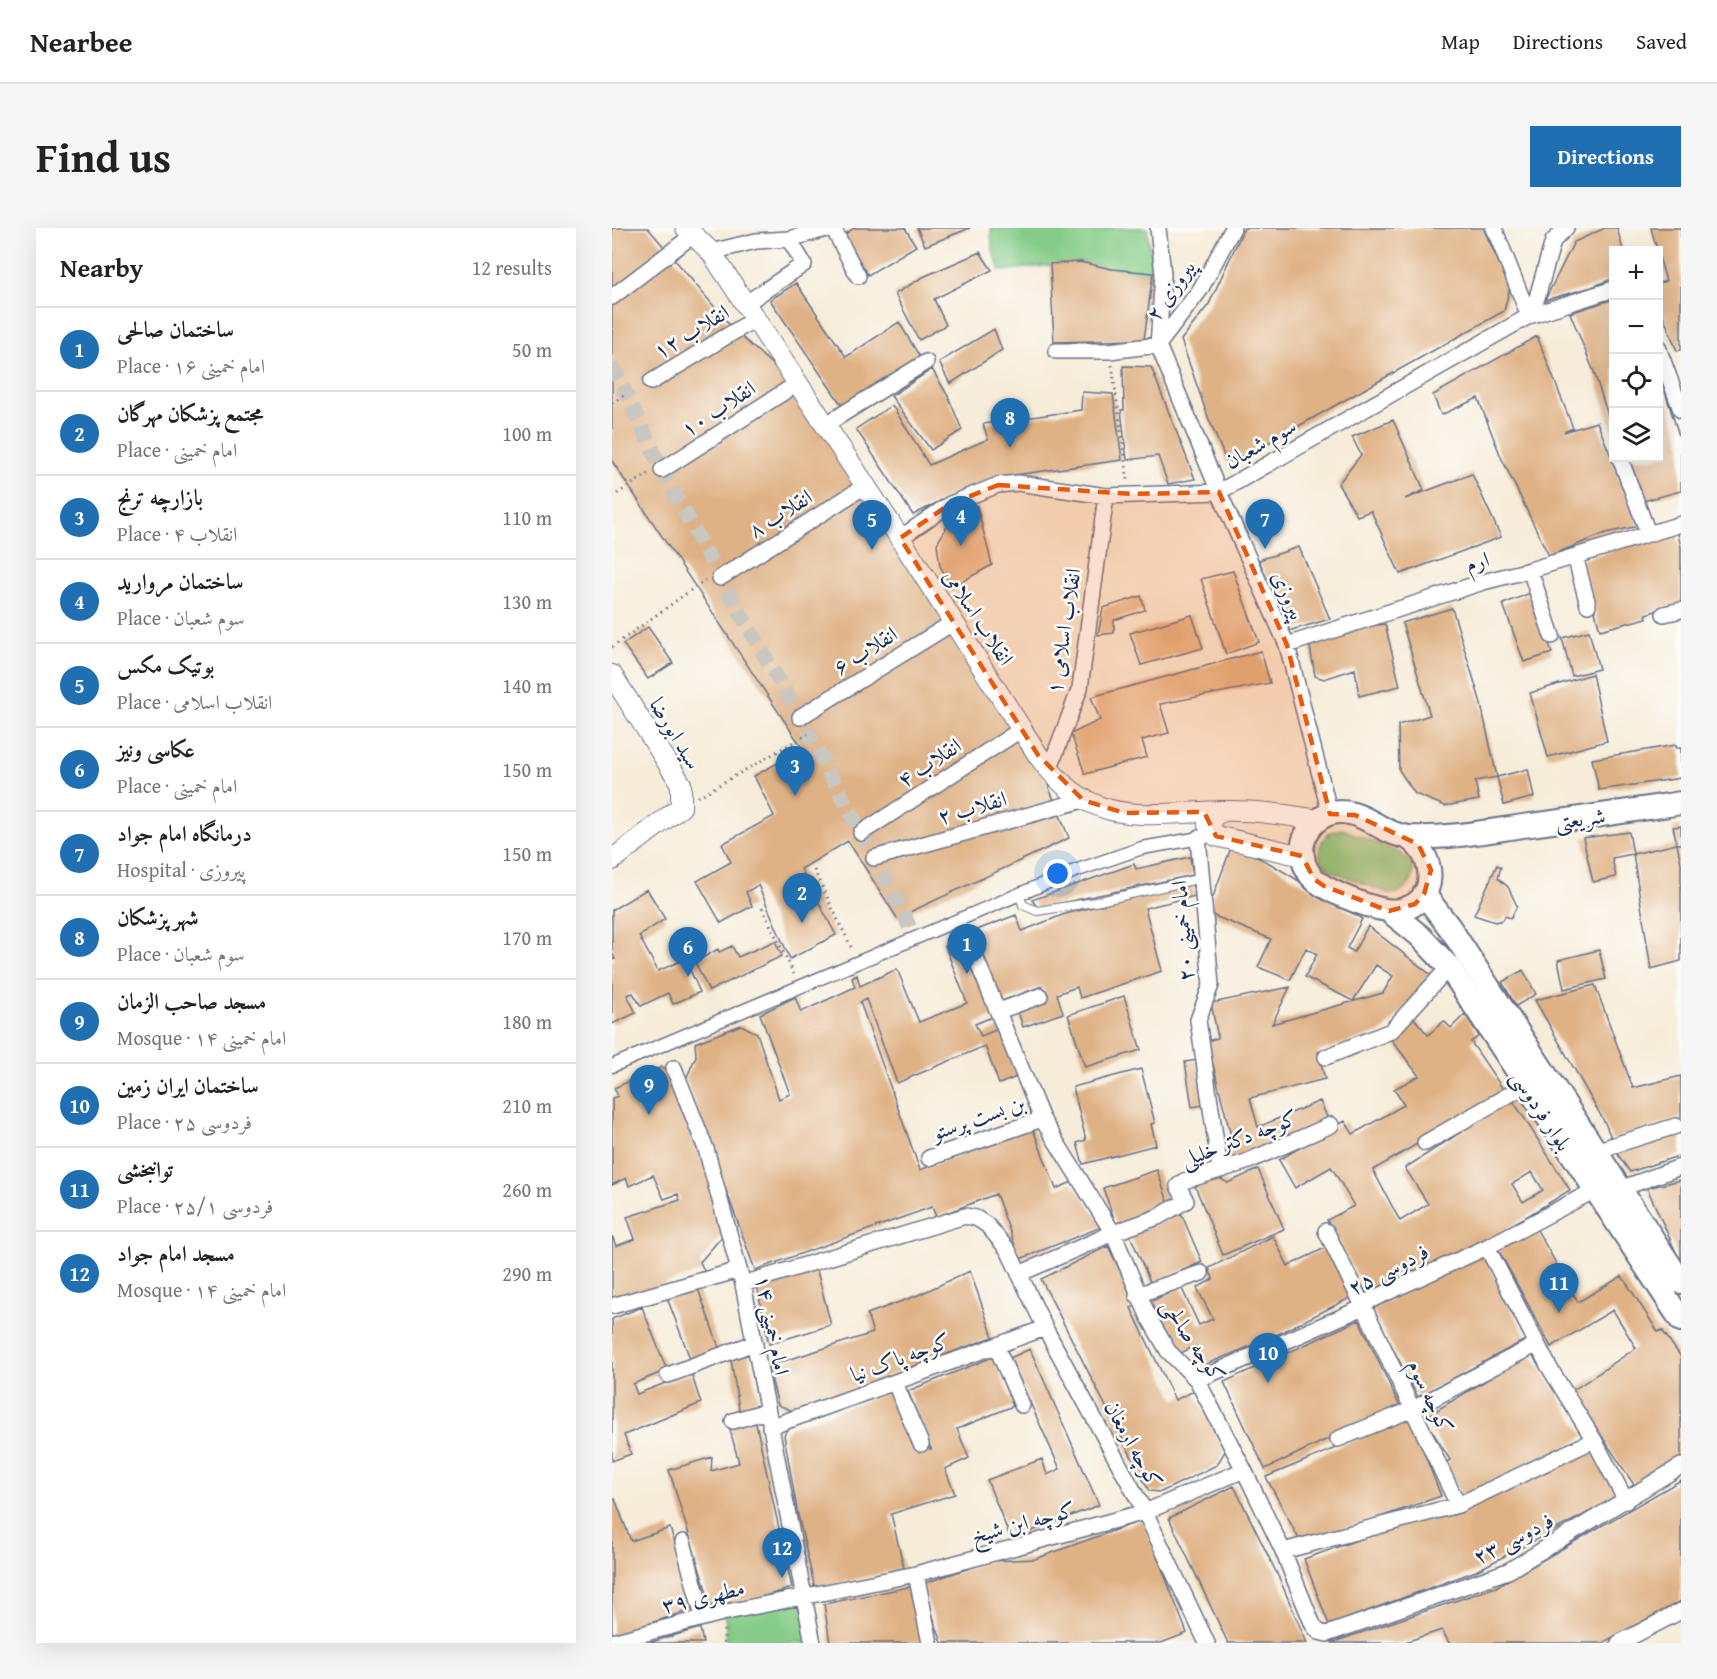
<!DOCTYPE html>
<html lang="en">
<head>
<meta charset="utf-8">
<style>
  :root { --surface:#fff; --page:#f6f6f6; --text:#222; --muted:#767676; --line:#e0e0e0; --accent:#1f6fb2 }
  body { margin:0; font-family:"Gentium Book Plus",Amiri,serif; background:var(--page); color:var(--text) }
  .controls { position:absolute; right:18px; top:18px; display:grid; overflow:hidden; border-radius:0px; box-shadow:0 6px 24px #0002 }
  .controls button { width:54px; height:54px; display:grid; place-items:center; padding:0; border:0; border-bottom:2px solid var(--line); background:var(--surface); color:var(--text); font:30px sans-serif }
  .you { position:absolute; left:446px; top:646px; width:21px; height:21px; margin:-15px; border:4px solid #fff; border-radius:50%; background:#1a73e8; box-shadow:0 0 0 9px #1a73e833 }
  .badge { display:grid; place-items:center; width:39px; height:39px; border-radius:50%; background:var(--accent); color:#fff; font-size:20px; font-weight:700 }
  .pin { position:absolute; translate:-50% -50px; filter:drop-shadow(0 2px 3px #0008) }
  .pin::after { content:''; position:absolute; top:32px; width:21px; height:18px; background:inherit; clip-path:polygon(0 0,100% 0,50% 100%) }
  .list { margin:0; padding:0; list-style:none }
  h2 { display:flex; justify-content:space-between; align-items:center; height:78px; margin:0; padding:0 24px; font-size:26px }
  h2 small { font-size:20px; font-weight:400; color:var(--muted) }
  .list li { display:grid; grid-template-columns:39px 1fr auto; gap:18px; align-items:center; box-sizing:border-box; height:84px; padding:0 24px; border-top:2px solid var(--line) }
  .list b { display:block; font-size:22px; white-space:nowrap }
  .list p { margin:0; font-size:20px; white-space:nowrap; color:var(--muted) }
  .list em { font-size:20px; font-style:normal; color:var(--muted) }
  .icon { flex:none; width:33px; height:33px; fill:none; stroke:currentColor; stroke-width:2; stroke-linecap:round; stroke-linejoin:round }
  .map { position:relative; flex:none; width:1069px; height:1415px; overflow:hidden; border-radius:0px }
  header { display:flex; align-items:center; gap:36px; box-sizing:border-box; height:84px; padding:0 30px; background:var(--surface); border-bottom:2px solid var(--line) }
  header strong { font-size:28px }
  nav { display:flex; gap:33px; margin-inline-start:auto; font-size:21px }
  .intro { display:flex; align-items:center; justify-content:space-between; box-sizing:border-box; height:144px; padding:0 36px }
  h1 { margin:0; font-size:42px }
  .button { padding:15px 27px; border-radius:0px; background:var(--accent); color:#fff; font-size:21px; font-weight:700 }
  main { display:flex; gap:36px; padding:0 36px }
  aside { flex:1; background:var(--surface); border-radius:0px; box-shadow:0 6px 24px #0002 }
  .map>svg:first-child { display:block }
  .green { fill:#85cc88; stroke:#507e73; stroke-width:1.5 }
  .building { fill:#dfb286; fill-rule:evenodd }
  .lines { fill:none; stroke-linecap:round; stroke-linejoin:round }
  .minor-tunnel { stroke:#cac6c0; stroke-width:15; stroke-dasharray:15 8; stroke-linecap:butt }
  .service-casing { stroke:#687189; stroke-width:10 }
  .pedestrian-casing { stroke:#687189; stroke-width:15 }
  .minor-casing { stroke:#687189; stroke-width:18 }
  .tertiary-casing { stroke:#687189; stroke-width:22 }
  .secondary-casing { stroke:#687189; stroke-width:26 }
  .path { stroke:#687189; stroke-width:3; stroke-dasharray:1.5 4.5; stroke-linecap:butt }
  .service { stroke:#fff; stroke-width:8 }
  .pedestrian { stroke:#fff; stroke-width:12 }
  .minor { stroke:#fff; stroke-width:15 }
  .tertiary { stroke:#fff; stroke-width:20 }
  .secondary { stroke:#fff; stroke-width:22 }
  .marked { fill:#e8590c; fill-opacity:0.2; stroke:#e8590c; stroke-width:4.5; stroke-dasharray:12 8; stroke-linejoin:round }
  .labels { text-anchor:middle; dominant-baseline:central; stroke-width:5; stroke-linejoin:round; paint-order:stroke }
  .street-label { font-size:22px; fill:#1b2f5e; stroke:#fdfcf7 }
</style>
</head>
<body>
<header>
<strong>Nearbee</strong>
<nav><a>Map</a><a>Directions</a><a>Saved</a></nav>
</header>
<div class="intro"><h1>Find us</h1><a class="button">Directions</a></div>
<main>
<aside>
<h2>Nearby<small>12 results</small></h2>
<ul class="list">
<li><span class="badge">1</span><div><b>ساختمان صالحی</b><p>Place · امام خمینی ۱۶</p></div><em>50 m</em></li>
<li><span class="badge">2</span><div><b>مجتمع پزشكان مهرگان</b><p>Place · امام خمینی</p></div><em>100 m</em></li>
<li><span class="badge">3</span><div><b>بازارچه ترنج</b><p>Place · انقلاب ۴</p></div><em>110 m</em></li>
<li><span class="badge">4</span><div><b>ساختمان مروارید</b><p>Place · سوم شعبان</p></div><em>130 m</em></li>
<li><span class="badge">5</span><div><b>بوتیک مکس</b><p>Place · انقلاب اسلامی</p></div><em>140 m</em></li>
<li><span class="badge">6</span><div><b>عکاسی ونیز</b><p>Place · امام خمینی</p></div><em>150 m</em></li>
<li><span class="badge">7</span><div><b>درمانگاه امام جواد</b><p>Hospital · پیروزی</p></div><em>150 m</em></li>
<li><span class="badge">8</span><div><b>شهر پزشکان</b><p>Place · سوم شعبان</p></div><em>170 m</em></li>
<li><span class="badge">9</span><div><b>مسجد صاحب الزمان</b><p>Mosque · امام خمینی ۱۴</p></div><em>180 m</em></li>
<li><span class="badge">10</span><div><b>ساختمان ایران زمین</b><p>Place · فردوسی ۲۵</p></div><em>210 m</em></li>
<li><span class="badge">11</span><div><b>توانبخشی</b><p>Place · فردوسی ۲۵/۱</p></div><em>260 m</em></li>
<li><span class="badge">12</span><div><b>مسجد امام جواد</b><p>Mosque · امام خمینی ۱۴</p></div><em>290 m</em></li>
</ul>
</aside>
<div class="map">
<svg width="1069" height="1415" viewBox="0 0 1069 1415">
  <rect width="100%" height="100%" fill="#fdfcf7"/>
  <filter id="ink" filterUnits="userSpaceOnUse"><feTurbulence type="fractalNoise" baseFrequency=".0167" numOctaves="2"/><feDisplacementMap in="SourceGraphic" scale="12" xChannelSelector="R" yChannelSelector="G"/><feConvolveMatrix kernelMatrix="1 2 1 2 8 2 1 2 1" color-interpolation-filters="sRGB"/></filter>
  <filter id="wash" filterUnits="userSpaceOnUse"><feTurbulence type="fractalNoise" baseFrequency=".008" numOctaves="4" result="noise"/><feDisplacementMap in="SourceGraphic" scale="24" xChannelSelector="R" yChannelSelector="G"/><feGaussianBlur stdDeviation="1.35" result="paint"/><feColorMatrix in="noise" values="0 0 0 0 0 0 0 0 0 0 0 0 0 0 0 0 0 1.4 0 .05"/><feComposite in="paint" operator="in"/></filter>
  <g filter="url(#wash)">
    <rect width="100%" height="100%" fill="#f6ecd9"/>
    <path class="green" d="M379,0H535L541,45L500,42L468,34L388,43L380,18Z
      M730,601L788,625L799,635L801,642L798,656L786,665L778,666L720,643L709,633L707,626C708,611 715,603 730,601Z
      M191,1372L198,1415H115L113,1387Z"/>
    <g id="blocks">
      <path class="building" d="M0,0H36L122,102L193,166L421,519L457,610L285,690L236,613L189,641L224,707L178,731L146,657L134,664L140,678L109,695L85,653L119,634L110,616L162,588L142,548L191,521L0,233Z
        M242,0H293L304,18L256,47L232,7Z
        M305,0H358L313,18Z
        M632,0H871L898,59L892,83L658,214L615,235L596,189L569,112L597,76Z
        M993,0H1005L1011,22H1002V50L980,59L933,72L962,14Z
        M1039,0H1069V122L1065,123L1047,77V55L1054,53Z
        M368,24L380,42L322,71L334,97L307,112L283,66L311,49Z
        M468,34L500,41L541,45L532,112L442,114L438,36Z
        M184,55L234,129L287,94L308,129L231,179L158,72Z
        M1002,71V206L982,144L958,85Z
        M382,101L390,122L338,156L327,134Z
        M925,108L961,200L952,204L985,194L1027,298L994,305L937,328L889,229L866,170L829,187L821,167Z
        M511,138L539,139L583,251L556,256L546,228L515,232L509,182H512Z
        M320,141L336,168L350,202L319,222L279,168Z
        M1047,145L1069,214V263L1031,273L1012,230H1047Z
        M470,164L501,166L510,232L388,249L348,263L301,287L244,201L280,177L317,237L376,211L371,196L469,182Z
        M781,192L812,262L793,271L860,246L889,309L788,346L759,283L745,288L726,256L749,227L740,209Z
        M365,278L380,337L340,359L328,338L325,316L337,295Z
        M1065,302L1069,319V375L1034,386L1035,390L988,402L969,332Z
        M687,319L718,391L676,403L647,332Z
        M621,343L647,414L614,426L589,351Z
        M921,364L940,425L912,434L891,376Z
        M529,368L533,382L502,392V405L486,407L491,380Z
        M840,380L868,472L885,549L916,541L922,569L892,577L885,549L863,553L867,572L833,578L803,566L787,542L786,497L818,487L790,395Z
        M580,387L591,420L529,437L518,405Z
        M773,396L788,458L747,468L743,441L712,451L703,448L697,413L736,401Z
        M36,399L61,435L36,451L11,416Z
        M977,403L987,441L960,448L950,410Z
        M649,423L658,455L548,476L557,505L530,512L535,529L473,546L459,506L488,492L479,469Z
        M980,446L995,513L936,529L918,465Z
        M1064,517V520H1069V550L987,562L980,531Z
        M1069,598V616H1065L1069,635V733L1039,741L1021,626L1000,630L1004,649L981,654L971,610L1017,604L1021,626L1065,616L1061,599Z
        M620,617L659,636L750,691L735,720L742,724L756,698L819,747L795,778L770,804L706,824L713,851L638,870L646,899L708,873L716,891L633,927L615,932L609,911L619,908L595,813L606,810L599,775L678,759L660,796L771,765L781,748L764,737L741,773L693,749L705,726L694,720L678,752L646,739L659,711L595,685Z
        M578,629L581,647L426,680L420,672L522,636L524,641Z
        M885,637L889,639L886,650L896,659L905,678L899,690L893,688L891,692L883,694L862,687Z
        M580,655L583,668L533,680L550,743L468,770L465,759L445,766L451,785L411,799L405,781L434,770L430,758L385,775L357,705L404,687L410,703L453,686Z
        M35,661L53,691L27,708L46,743L73,731L88,764L61,776L56,765L29,778L21,765L15,767L24,785L0,796V732L3,731L0,725V682Z
        M345,710L353,714L385,787L363,796L369,808L391,799L412,846L387,856L373,818L285,855L254,771L248,774L308,942L420,899L444,961L460,954L492,998L408,1031L384,966L324,989L320,979L143,1042L74,851L84,828L83,815L129,797L145,805L167,871L178,866L148,786L183,769L189,784L243,759L240,750L245,747L248,758L285,741L307,794L355,775L333,718Z
        M163,713L170,728L97,763L83,734L106,721L107,724L120,718L126,729Z
        M987,722L994,751L952,761L946,732Z
        M911,742L924,766L904,778L890,754Z
        M983,757L1021,860L1069,848V890L1000,912L993,895L923,772Z
        M512,768L529,822L473,839L456,787Z
        M853,786L867,808L859,814L893,864L761,942L788,993L816,976L793,940L900,871L958,962L850,1028L846,1024L756,1068L715,992L742,978L723,945L719,939L683,960L667,932L733,893L741,906L792,877L782,861L807,848L779,811L800,788L816,807L832,793L839,800ZM920,944L931,962L911,974L900,956Z
        M586,832L592,877L580,879L573,834Z
        M49,839L55,843L98,954L114,1004L88,1034L92,1043L0,1074V1008L4,1018L23,1011L15,989L68,972L66,966L52,971L41,947L17,958L14,950L0,957V870L6,868L2,860Z
        M529,841L543,895L539,896L544,917L471,936L465,915L474,912L461,859Z
        M1069,902V927L1018,944L1002,921Z
        M646,941L672,1001L611,1027L583,958L605,949L616,955Z
        M545,942L557,977L504,996L491,960Z
        M1069,952V1030L1067,1031L1035,960Z
        M569,985L590,1034L539,1056L518,1007Z
        M924,1000L966,1074L1010,1048L1046,1104L1050,1102L1069,1129V1231L1024,1260L960,1163L1024,1120L1001,1082L939,1119L886,1021Z
        M661,1008L676,1038L715,1019L740,1069L656,1111L592,1137L583,1118L565,1127L538,1074L569,1059L587,1097L601,1091L585,1060L601,1051L597,1040Z
        M496,1018L525,1077L519,1080L563,1172L582,1163L613,1223L605,1237L549,1264L537,1263L429,1051Z
        M871,1025L915,1111L806,1169L760,1080Z
        M204,1039L219,1097L157,1116L145,1058Z
        M358,1043L381,1109L181,1183L166,1177L156,1138L261,1105L255,1086L304,1068Z
        M85,1058L108,1122L79,1133L54,1067Z
        M30,1079L55,1142L21,1156L25,1166L79,1145L89,1175L12,1207L19,1226L0,1233V1091Z
        M747,1092L787,1177L653,1241L612,1154Z
        M418,1121L487,1277L399,1311L375,1252L430,1231L435,1247L448,1241L398,1130Z
        M919,1125L972,1208L947,1224L849,1268L833,1235L838,1232L812,1190Z
        M137,1126L148,1183L128,1187L119,1132Z
        M381,1129L401,1178L345,1201L357,1230L333,1241L343,1266L279,1286L292,1340L203,1361L185,1282L172,1207L178,1199L281,1163L301,1218L319,1221L296,1163Z
        M798,1189L829,1268L751,1295L688,1313L654,1249Z
        M143,1191L180,1360L142,1371L99,1378L57,1242L100,1229L99,1243L127,1235L117,1198Z
        M979,1220L1006,1269L864,1343L717,1397L692,1331L810,1289L841,1287Z
        M1069,1252V1373L990,1415H837L830,1402L790,1415H719L884,1359Z
        M622,1258L668,1352L695,1415H616L557,1290Z
        M3,1271L19,1313L58,1300L84,1380L0,1408V1272Z
        M531,1292L575,1405L549,1415H330L310,1356L378,1333L423,1331Z
        M302,1358L310,1415H218L212,1376Z
        M88,1400L91,1415H36L43,1413Z"/>
    </g>
  </g>
  <g filter="url(#ink)">
    <use href="#blocks" fill-opacity="0" stroke="#687189" stroke-width="1.5"/>
    <g class="lines">
      <path class="minor-tunnel" d="M0,137L50,242L108,350L188,489L292,686L302,711"/>
      <defs>
        <path id="service" d="M407,666L411,677L425,683L483,674L590,650"/>
        <path id="pedestrian" d="M0,838L460,644L530,620L594,609"/>
        <path id="minor" d="M221,0L246,48
          M546,0L551,46L546,117L607,264L675,417L718,586
          M882,0L917,88L1002,61
          M99,24L144,13L177,11L218,0
          M0,69L81,7
          M133,76L192,36L177,11
          M1046,119L1069,182
          M444,123H497L546,117L588,62L621,0
          M39,154L143,91
          M213,197L314,134
          M1008,230L1036,305
          M50,242L186,155
          M288,310L338,276L386,257L406,255L494,268L607,264L917,88L924,73L941,13L954,0
          M963,328L976,377
          M918,342L940,408
          M108,350L253,258
          M1052,386L1069,382
          M675,417L871,354L918,342L1069,296
          M188,489L342,394
          M437,542L468,460L494,268
          M249,605L410,501
          M586,610L599,757L586,792L608,942
          M262,630L471,572
          M358,716L430,891L501,1005L537,1090L556,1123L585,1152L632,1242L671,1323L701,1397L707,1404L715,1406L896,1343L1069,1238
          M387,783L428,768
          M714,829L779,803L837,739
          M62,840L94,921L131,1056L201,1415
          M813,915L914,857
          M983,923L1064,898
          M317,930L430,891
          M1008,961L1068,939
          M714,1003L750,1076
          M875,1019L937,1139L982,1212L1014,1273
          M407,1046L501,1005L546,989L574,973L566,958L572,953L634,934L719,897
          M131,1056L353,988L364,990L375,997L396,1022L433,1100L533,1284L595,1415
          M525,1067L589,1045
          M0,1078L127,1042
          M752,1079L846,1277
          M384,1118L410,1177
          M56,1147L142,1115
          M585,1152L752,1079L750,1076L875,1019L983,962
          M283,1155L309,1216
          M121,1193L155,1183
          M158,1199L433,1100
          M726,1211L801,1181L925,1116
          M71,1314L91,1389
          M671,1323L846,1277L982,1212
          M304,1346L318,1415
          M0,1414L110,1385L304,1346L533,1284L632,1242
          M1007,1415L1069,1383"/>
        <path id="tertiary" d="M74,0L99,24L288,310L426,527C478,601 531,586 610,583C642,582 674,587 706,592
          M0,447L69,556V579L0,632
          M612,583L603,587L596,597L604,608L690,628"/>
        <path id="secondary" d="M796,610C825,628 827,674 788,682C769,686 719,665 704,653C697,647 692,638 691,629C687,611 700,592 717,586C747,576 770,608 798,609C834,611 876,603 911,598C964,591 1016,583 1069,575
          M812,666L838,700L1069,1054
          M777,683L808,708L837,739L1069,1092"/>
      </defs>
      <use href="#service" class="service-casing"/>
      <use href="#pedestrian" class="pedestrian-casing"/>
      <use href="#minor" class="minor-casing"/>
      <use href="#tertiary" class="tertiary-casing"/>
      <use href="#secondary" class="secondary-casing"/>
      <path class="path" d="M500,137L516,253
        M0,175L14,166
        M0,269L36,246
        M0,419L93,352
        M86,569L196,506
        M202,642L241,723
        M150,680L182,746
        M112,1402V1415"/>
      <use href="#service" class="service"/>
      <use href="#pedestrian" class="pedestrian"/>
      <use href="#minor" class="minor"/>
      <use href="#tertiary" class="tertiary"/>
      <use href="#secondary" class="secondary"/>
    </g>
  </g>
  <path class="marked" d="M386,257L520,266L607,264L675,417L718,586L743,587L806,616L819,642L812,666L803,676L777,683L712,658L702,651L690,628L604,608L592,584L512,585L471,572L426,527L288,310L338,276Z"/>
  <g class="labels">
    <g class="street-label">
      <text transform="translate(558 62) rotate(-55)">پیروزی ۲</text>
      <text transform="translate(79 103) rotate(-31)">انقلاب ۱۲</text>
      <text transform="translate(106 180) rotate(-33)">انقلاب ۱۰</text>
      <text transform="translate(648 215) rotate(-30)">سوم شعبان</text>
      <text transform="translate(168 285) rotate(-32)">انقلاب ۸</text>
      <text transform="translate(865 333) rotate(-16)">ارم</text>
      <text transform="translate(677 367) rotate(66)">پیروزی</text>
      <text transform="translate(367 389) rotate(57)">انقلاب اسلامی</text>
      <text transform="translate(451 403) rotate(-81)">انقلاب اسلامی ۱</text>
      <text transform="translate(253 422) rotate(-32)">انقلاب ۶</text>
      <text transform="translate(64 505) rotate(59)">سید ابورضا</text>
      <text transform="translate(317 534) rotate(-33)">انقلاب ۴</text>
      <text transform="translate(360 579) rotate(-16)">انقلاب ۲</text>
      <text transform="translate(968 590) rotate(-8)">شریعتی</text>
      <text transform="translate(570 703) rotate(-94)">امام خمینی ۲۰</text>
      <text transform="translate(930 882) rotate(57)">بلوار فردوسی</text>
      <text transform="translate(366 889) rotate(-19)">بن بست پرستو</text>
      <text transform="translate(627 910) rotate(-21)">کوچه دکتر خلیلی</text>
      <text transform="translate(776 1041) rotate(-27)">فردوسی ۲۵</text>
      <text transform="translate(161 1097) rotate(79)">امام خمینی ۱۴</text>
      <text transform="translate(582 1112) rotate(56)">کوچه صالحی</text>
      <text transform="translate(288 1129) rotate(-20)">کوچه پاک نیا</text>
      <text transform="translate(819 1168) rotate(65)">کوچه سوم</text>
      <text transform="translate(522 1216) rotate(61)">کوچه ارمغان</text>
      <text transform="translate(411 1294) rotate(-15)">کوچه ابن شیخ</text>
      <text transform="translate(901 1310) rotate(-27)">فردوسی ۲۳</text>
      <text transform="translate(91 1368) rotate(-13)">مطهری ۳۹</text>
    </g>
  </g>
</svg>
<div class="controls">
<button>+</button>
<button>−</button>
<button><svg class="icon" aria-label="locate" viewBox="0 0 24 24"><circle cx="12" cy="12" r="6"/><path d="M12 2v4M12 18v4M2 12h4M18 12h4"/></svg></button>
<button><svg class="icon" aria-label="layers" viewBox="0 0 24 24"><path d="M12 4l9 5-9 5-9-5zM3 14l9 5 9-5"/></svg></button>
</div>
<div class="you"></div>
<div class="pin badge" style="left:355px;top:746px">1</div>
<div class="pin badge" style="left:190px;top:695px">2</div>
<div class="pin badge" style="left:183px;top:568px">3</div>
<div class="pin badge" style="left:349px;top:318px">4</div>
<div class="pin badge" style="left:260px;top:322px">5</div>
<div class="pin badge" style="left:76px;top:749px">6</div>
<div class="pin badge" style="left:653px;top:321px">7</div>
<div class="pin badge" style="left:398px;top:220px">8</div>
<div class="pin badge" style="left:37px;top:887px">9</div>
<div class="pin badge" style="left:656px;top:1155px">10</div>
<div class="pin badge" style="left:947px;top:1085px">11</div>
<div class="pin badge" style="left:170px;top:1350px">12</div>
</div>
</main>
</body>
</html>
